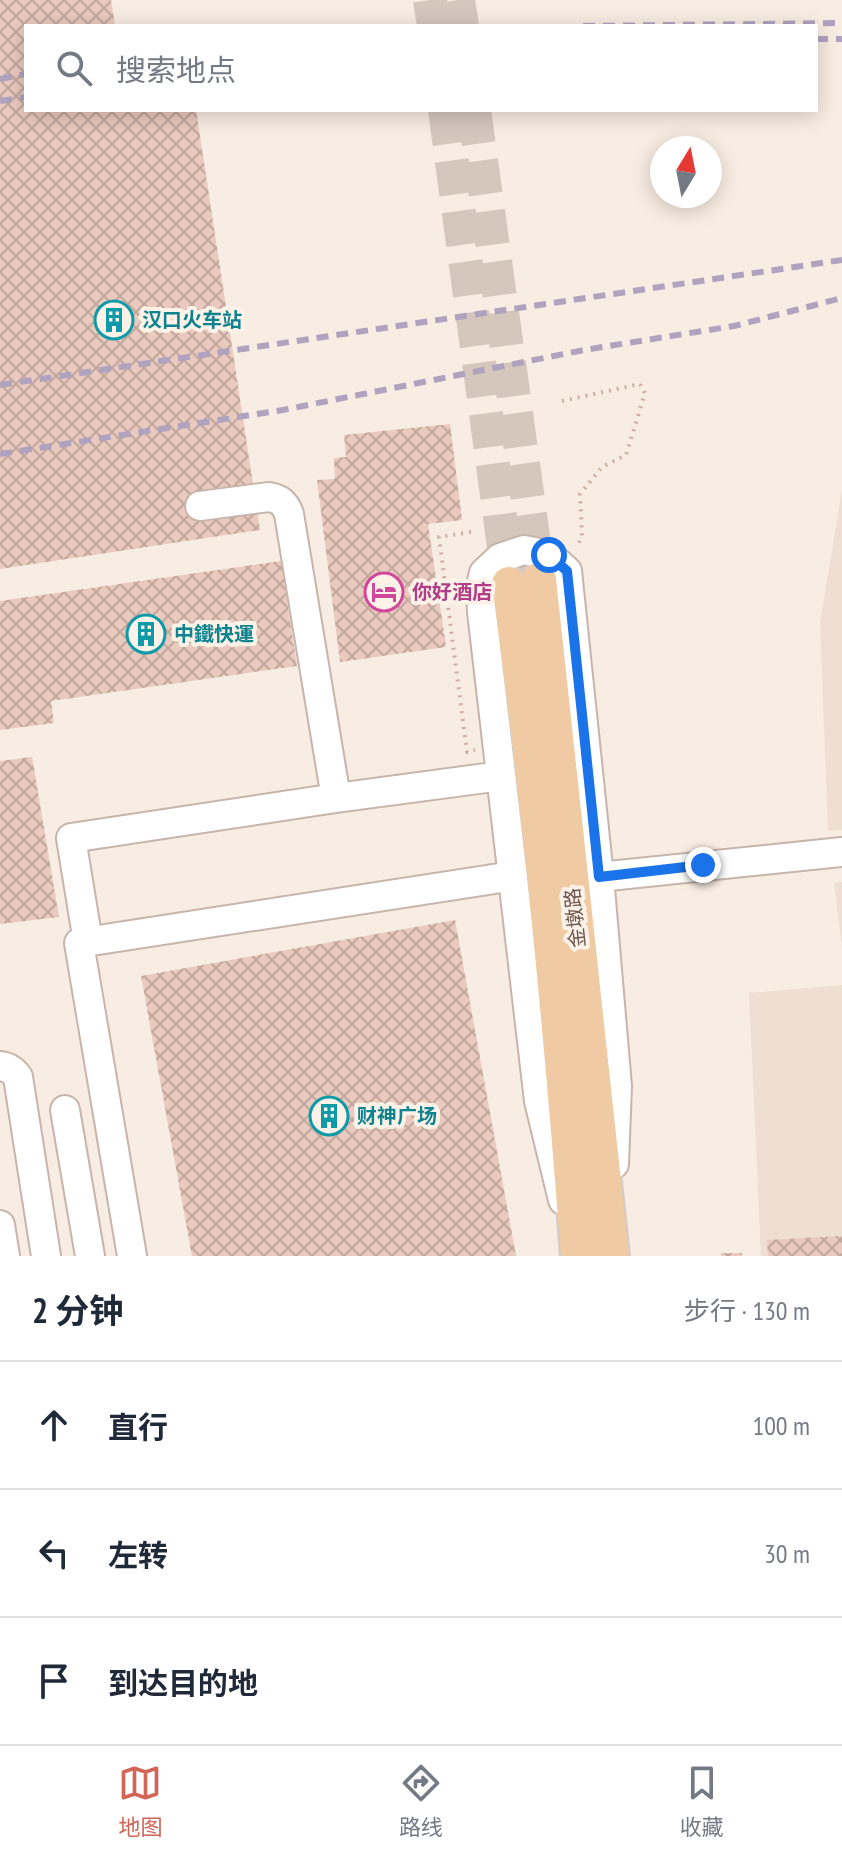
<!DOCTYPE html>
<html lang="zh">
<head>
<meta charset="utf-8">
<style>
  :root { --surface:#fff; --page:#f2f2f3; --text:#1f2937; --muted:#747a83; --line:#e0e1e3; --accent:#d36557 }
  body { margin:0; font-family:"PT Sans Narrow","Noto Sans SC",sans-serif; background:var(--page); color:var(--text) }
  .compass { position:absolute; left:650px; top:136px; width:72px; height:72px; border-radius:50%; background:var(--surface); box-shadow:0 4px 20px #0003; rotate:10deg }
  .stop { position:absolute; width:24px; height:24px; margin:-18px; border:6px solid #1a73e8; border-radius:50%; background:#fff }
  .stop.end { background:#1a73e8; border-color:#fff; box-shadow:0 2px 8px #0008 }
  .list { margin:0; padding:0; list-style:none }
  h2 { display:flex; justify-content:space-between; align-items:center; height:104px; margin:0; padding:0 32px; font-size:34px }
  h2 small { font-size:26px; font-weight:400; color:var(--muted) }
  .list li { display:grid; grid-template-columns:52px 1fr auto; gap:24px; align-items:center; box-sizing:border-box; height:128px; padding:0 32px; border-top:2px solid var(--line) }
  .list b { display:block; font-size:30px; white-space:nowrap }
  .list em { font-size:26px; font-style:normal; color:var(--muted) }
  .icon { flex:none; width:44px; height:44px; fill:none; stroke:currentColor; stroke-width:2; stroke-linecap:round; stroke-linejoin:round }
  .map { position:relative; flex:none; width:842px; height:1256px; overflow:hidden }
  .search { position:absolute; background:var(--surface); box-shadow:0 4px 20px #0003; left:24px; right:24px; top:24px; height:88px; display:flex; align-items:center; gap:20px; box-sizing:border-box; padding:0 28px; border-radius:0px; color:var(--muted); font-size:30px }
  .sheet { height:488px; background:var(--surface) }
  nav { display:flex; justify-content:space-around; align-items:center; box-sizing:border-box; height:112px; border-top:2px solid var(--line); background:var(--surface); font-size:22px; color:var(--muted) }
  nav a { display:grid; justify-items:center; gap:4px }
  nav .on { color:var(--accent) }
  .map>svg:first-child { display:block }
  .residential { fill:#efdfd2 }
  .building { fill:url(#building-cross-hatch) }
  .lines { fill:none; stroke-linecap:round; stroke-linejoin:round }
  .major-tunnel { stroke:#d5c7bc; stroke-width:34; stroke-dasharray:34 17; stroke-linecap:butt }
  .minor-casing { stroke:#c7b5ab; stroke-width:32 }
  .major-casing { stroke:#d3ccc9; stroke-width:38 }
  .path { stroke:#ceaea1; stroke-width:4; stroke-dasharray:2 6; stroke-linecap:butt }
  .minor { stroke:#fff; stroke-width:28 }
  .major { stroke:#efcaa2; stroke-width:34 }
  .rail { stroke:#afa3bf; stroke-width:6; stroke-dasharray:12 8; stroke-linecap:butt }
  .route { stroke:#1a73e8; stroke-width:10 }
  .labels { text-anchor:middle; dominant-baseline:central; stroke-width:8; stroke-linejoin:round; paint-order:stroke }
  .culture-label { font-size:20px; font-weight:bold; fill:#0d838f; stroke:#fcf2e8; text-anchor:start }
  .hotel-label { font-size:20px; font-weight:bold; fill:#b23c85; stroke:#fcf2e8; text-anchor:start }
  .street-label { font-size:20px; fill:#6d544c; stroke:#fcf2e8 }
</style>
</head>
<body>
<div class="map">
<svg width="842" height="1256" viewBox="0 0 842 1256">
  <defs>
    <pattern id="building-cross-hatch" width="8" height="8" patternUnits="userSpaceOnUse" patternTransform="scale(2)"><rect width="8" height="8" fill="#eacabe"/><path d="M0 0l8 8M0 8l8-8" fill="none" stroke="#c2a79d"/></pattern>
  </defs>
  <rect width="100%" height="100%" fill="#f8ede2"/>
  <path class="residential" d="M842,489V830L828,831L820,623Z
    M842,882V947L834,883Z
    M842,985V1256H761L749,993Z"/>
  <path class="building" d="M0,0H111L115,26H26V110H196L260,530L0,569Z
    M450,424L462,520L428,524L446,647L340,662L317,480L335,479L334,458L346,457L344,435Z
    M281,561L297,666L51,701L54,723L0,730V601Z
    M32,757L59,917L0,924V761Z
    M455,920L516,1256H192L141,976Z
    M842,1236V1256H768L767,1240Z
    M721,1253H742V1256H721Z"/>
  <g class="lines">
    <path class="major-tunnel" d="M430,0L434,26
      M458,0L462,26
      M445,110L509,584
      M474,110L539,580"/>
    <defs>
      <path id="minor" d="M200,506L269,497C280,499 285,503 289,514L336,798
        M599,877L842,852
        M88,942L71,838L336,798L501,776
        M0,1066C8,1067 13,1070 18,1077L46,1256
        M65,1110L90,1256
        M563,1200L539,1101L482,612L481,585L484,573L500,558L524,550L549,555L567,571L599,877L617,1086L614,1164
        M0,1225L5,1256
        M132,1256L79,943L513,876"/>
      <path id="major" d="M539,580L612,1256
        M509,584C540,808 561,1031 578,1256"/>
    </defs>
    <use href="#minor" class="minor-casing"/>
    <use href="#major" class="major-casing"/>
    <path class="path" d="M562,401L640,384L645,393L626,455L602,467L580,494L582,536L577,547
      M471,532L439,537L467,752L475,750"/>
    <use href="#minor" class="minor"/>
    <use href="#major" class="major"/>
    <path class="rail" d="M583,26L842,23
      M816,39H842
      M0,79L26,74
      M0,101L26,97
      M0,385L842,260
      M0,454L283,410L584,350L734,326L842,298"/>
  </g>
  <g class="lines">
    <path class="route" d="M549,555L567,571L599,877L703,865"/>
  </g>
  <defs>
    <symbol id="building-ring" viewBox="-11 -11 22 22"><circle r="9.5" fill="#fcf2e8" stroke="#0f9aa8" stroke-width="1.5"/><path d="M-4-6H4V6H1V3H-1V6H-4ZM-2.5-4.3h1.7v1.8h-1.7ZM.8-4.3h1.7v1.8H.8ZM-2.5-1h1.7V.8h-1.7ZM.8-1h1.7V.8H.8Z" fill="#0f9aa8"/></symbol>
    <symbol id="hotel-ring" viewBox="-11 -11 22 22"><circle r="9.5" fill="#fcf2e8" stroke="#d1479c" stroke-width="1.5"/><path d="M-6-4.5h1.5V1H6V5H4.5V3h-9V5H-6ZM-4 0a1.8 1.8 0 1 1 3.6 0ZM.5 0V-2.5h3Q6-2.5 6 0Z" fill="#d1479c"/></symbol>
  </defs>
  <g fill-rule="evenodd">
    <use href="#building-ring" x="92" y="298" width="44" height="44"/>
    <use href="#hotel-ring" x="362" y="570" width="44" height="44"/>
    <use href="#building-ring" x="124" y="612" width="44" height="44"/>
    <use href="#building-ring" x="307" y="1094" width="44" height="44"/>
  </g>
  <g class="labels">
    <g class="culture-label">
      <text x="142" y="320">汉口火车站</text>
      <text x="174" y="634">中鐵快運</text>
      <text x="357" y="1116">财神广场</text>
    </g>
    <g class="hotel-label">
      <text x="412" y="592">你好酒店</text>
    </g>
    <g class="street-label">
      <text transform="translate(575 918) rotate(-96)">金墩路</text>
    </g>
  </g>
</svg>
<svg class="compass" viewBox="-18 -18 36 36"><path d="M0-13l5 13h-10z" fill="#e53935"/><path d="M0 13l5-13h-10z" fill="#747a83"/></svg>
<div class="stop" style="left:549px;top:555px"></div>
<div class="stop end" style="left:703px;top:865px"></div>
<div class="search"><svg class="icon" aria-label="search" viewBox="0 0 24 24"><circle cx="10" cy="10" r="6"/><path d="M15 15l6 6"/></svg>搜索地点</div>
</div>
<section class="sheet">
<h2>2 分钟<small>步行 · 130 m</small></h2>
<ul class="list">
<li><svg class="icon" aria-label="ahead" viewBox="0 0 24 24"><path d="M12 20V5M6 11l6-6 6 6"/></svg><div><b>直行</b></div><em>100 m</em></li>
<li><svg class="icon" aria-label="left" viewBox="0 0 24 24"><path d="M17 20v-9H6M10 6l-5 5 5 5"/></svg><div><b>左转</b></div><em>30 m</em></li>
<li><svg class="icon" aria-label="arrive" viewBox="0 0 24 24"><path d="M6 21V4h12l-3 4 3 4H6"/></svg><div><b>到达目的地</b></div></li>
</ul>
</section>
<nav>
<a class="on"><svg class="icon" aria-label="map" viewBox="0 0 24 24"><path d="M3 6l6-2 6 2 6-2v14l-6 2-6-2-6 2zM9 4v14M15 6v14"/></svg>地图</a>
<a><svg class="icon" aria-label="directions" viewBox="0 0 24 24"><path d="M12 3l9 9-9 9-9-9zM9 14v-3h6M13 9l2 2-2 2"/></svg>路线</a>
<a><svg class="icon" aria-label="saved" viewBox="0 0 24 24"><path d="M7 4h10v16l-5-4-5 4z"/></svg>收藏</a>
</nav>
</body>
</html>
